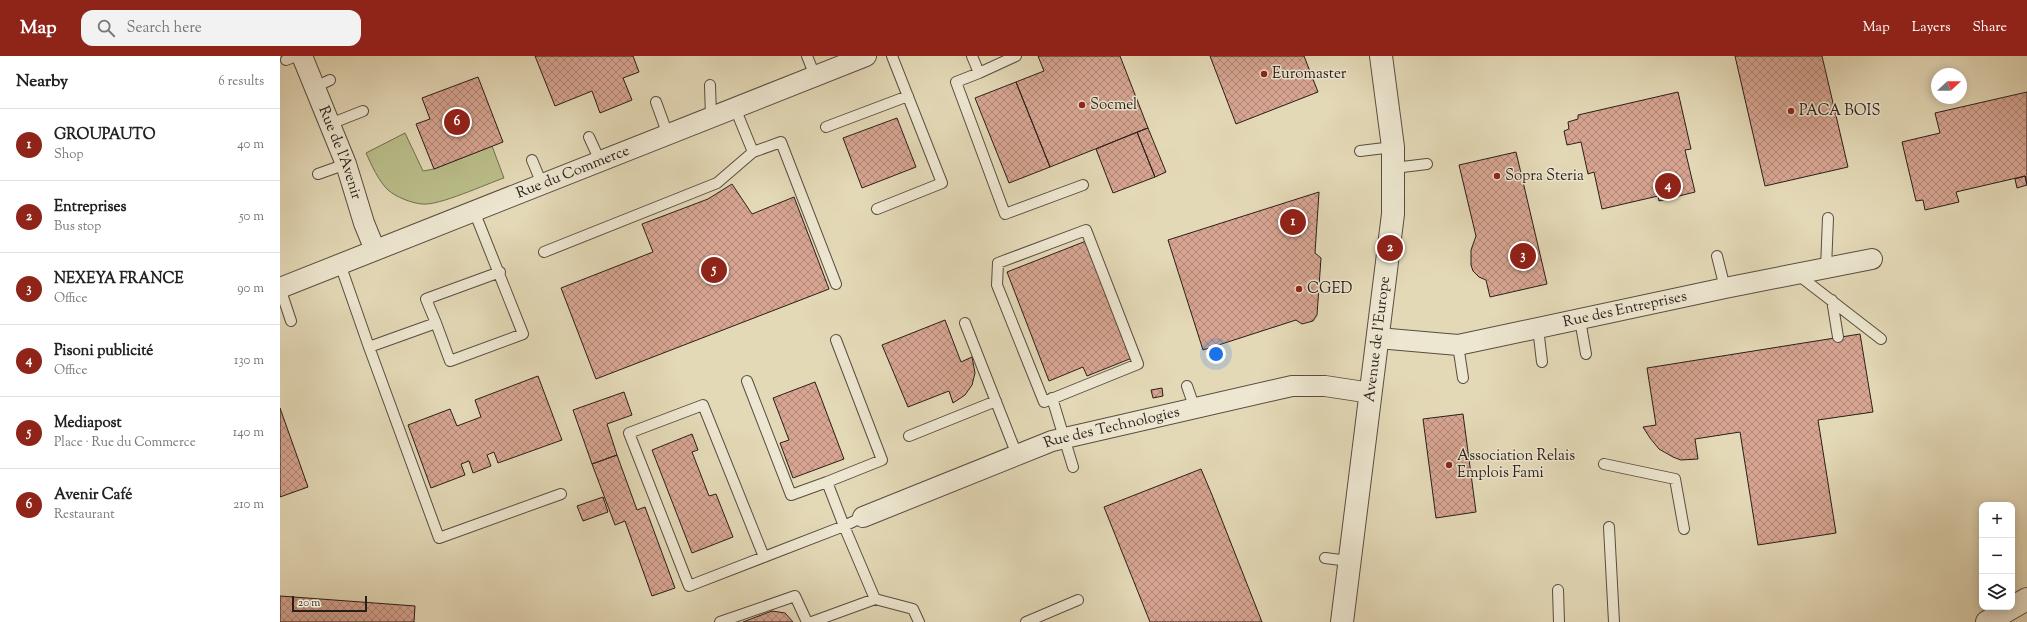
<!DOCTYPE html>
<html lang="en">
<head>
<meta charset="utf-8">
<style>
  :root { --surface:#fff; --page:#f2f2f2; --text:#222; --muted:#767676; --line:#e0e0e0; --accent:#8f2418 }
  body { margin:0; font-family:"Sorts Mill Goudy",serif; background:var(--page); color:var(--text) }
  .controls { position:absolute; right:12px; bottom:12px; display:grid; overflow:hidden; border-radius:8px; box-shadow:0 2px 10px #0003 }
  .controls button { width:36px; height:36px; display:grid; place-items:center; padding:0; border:0; border-bottom:1px solid var(--line); background:var(--surface); color:var(--text); font:20px sans-serif }
  .compass { position:absolute; left:1651px; top:12px; width:36px; height:36px; border-radius:50%; background:var(--surface); box-shadow:0 2px 10px #0003; rotate:68deg }
  .scale { position:absolute; left:12px; bottom:10px; width:75px; box-sizing:border-box; padding-left:4px; border:2px solid #2a1e1a; border-top:0; font-size:11px; line-height:14px; white-space:nowrap; color:#2a1e1a; -webkit-text-stroke:3px #ede6d0; paint-order:stroke }
  .you { position:absolute; left:936px; top:298px; width:14px; height:14px; margin:-10px; border:3px solid #fff; border-radius:50%; background:#1a73e8; box-shadow:0 0 0 6px #1a73e833 }
  .badge { display:grid; place-items:center; width:26px; height:26px; border-radius:50%; background:var(--accent); color:#fff; font-size:13px; font-weight:700 }
  .pin { position:absolute; translate:-50% -50%; border:2px solid #fff; box-shadow:0 1px 4px #0006 }
  .list { margin:0; padding:0; list-style:none }
  h2 { display:flex; justify-content:space-between; align-items:center; height:52px; margin:0; padding:0 16px; font-size:17px }
  h2 small { font-size:13px; font-weight:400; color:var(--muted) }
  .list li { display:grid; grid-template-columns:26px 1fr auto; gap:12px; align-items:center; box-sizing:border-box; height:72px; padding:0 16px; border-top:1px solid var(--line) }
  .list b { display:block; font-size:15px; white-space:nowrap }
  .list p { margin:0; font-size:13px; white-space:nowrap; color:var(--muted) }
  .list em { font-size:13px; font-style:normal; color:var(--muted) }
  .icon { flex:none; width:22px; height:22px; fill:none; stroke:currentColor; stroke-width:2; stroke-linecap:round; stroke-linejoin:round }
  .map { position:relative; flex:none; width:1747px; height:566px; overflow:hidden }
  header { display:flex; align-items:center; gap:24px; box-sizing:border-box; height:56px; padding:0 20px; background:var(--accent); color:#fff }
  header strong { font-size:19px }
  nav { display:flex; gap:22px; margin-inline-start:auto; font-size:14px }
  .search { width:280px; height:36px; background:var(--page); display:flex; align-items:center; gap:10px; box-sizing:border-box; padding:0 14px; border-radius:12px; color:var(--muted); font-size:15px }
  main { display:flex }
  aside { flex:1; background:var(--surface) }
  .map>svg:first-child { display:block }
  .garden { fill:#babe8a; stroke:#726e52 }
  .building { fill:url(#building-cross-hatch); stroke:#2a1e1a }
  .lines { fill:none; stroke-linecap:round; stroke-linejoin:round }
  .service-casing { stroke:#584d41; stroke-width:12 }
  .minor-casing { stroke:#584d41; stroke-width:22 }
  .tertiary-casing { stroke:#584d41; stroke-width:24 }
  .service { stroke:#ede6d0; stroke-width:10 }
  .minor { stroke:#ede6d0; stroke-width:20 }
  .tertiary { stroke:#ede6d0; stroke-width:22 }
  .poi-dot { fill:#8f2418; stroke:#ede6d0; stroke-width:1.5 }
  .labels { text-anchor:middle; dominant-baseline:central; stroke-width:3; stroke-linejoin:round; paint-order:stroke }
  .poi-label { font-size:15px; fill:#2a1e1a; stroke:#ede6d0; text-anchor:start }
  .street-label { font-size:15px; fill:#2a1e1a; stroke:#ede6d0 }
</style>
</head>
<body>
<header>
<strong>Map</strong>
<div class="search"><svg class="icon" aria-label="search" viewBox="0 0 24 24"><circle cx="10" cy="10" r="6"/><path d="M15 15l6 6"/></svg>Search here</div>
<nav><a>Map</a><a>Layers</a><a>Share</a></nav>
</header>
<main>
<aside>
<h2>Nearby<small>6 results</small></h2>
<ul class="list">
<li><span class="badge">1</span><div><b>GROUPAUTO</b><p>Shop</p></div><em>40 m</em></li>
<li><span class="badge">2</span><div><b>Entreprises</b><p>Bus stop</p></div><em>50 m</em></li>
<li><span class="badge">3</span><div><b>NEXEYA FRANCE</b><p>Office</p></div><em>90 m</em></li>
<li><span class="badge">4</span><div><b>Pisoni publicité</b><p>Office</p></div><em>130 m</em></li>
<li><span class="badge">5</span><div><b>Mediapost</b><p>Place · Rue du Commerce</p></div><em>140 m</em></li>
<li><span class="badge">6</span><div><b>Avenir Café</b><p>Restaurant</p></div><em>210 m</em></li>
</ul>
</aside>
<div class="map">
<svg width="1747" height="566" viewBox="0 0 1747 566">
  <defs>
    <pattern id="building-cross-hatch" width="8" height="8" patternUnits="userSpaceOnUse"><rect width="8" height="8" fill="#d7a592"/><path d="M0 0l8 8M0 8l8-8" fill="none" stroke="#af8676"/></pattern>
  </defs>
  <rect width="100%" height="100%" fill="#e4d9b7"/>
  <filter id="stains"><feTurbulence type="fractalNoise" baseFrequency=".005" numOctaves="4"/><feColorMatrix values="0 0 0 0 .2 0 0 0 0 .09 0 0 0 0 .02 0 0 0 .5 -.17"/></filter>
  <radialGradient id="worn" r=".72"><stop offset=".6" stop-color="#630" stop-opacity="0"/><stop offset="1" stop-color="#630" stop-opacity=".3"/></radialGradient>
  <path class="garden" d="M125,77L143,115L154,113L212,90L224,122C206,128 159,150 142,148C131,147 116,141 108,134C98,124 92,110 86,97Z"/>
  <path class="building" d="M255,0H353L359,16L343,22L352,44L320,57L312,35L275,50Z
    M758,0H840L868,72L770,111L736,26L764,15Z
    M930,0H1024L1038,36L956,68Z
    M1455,0H1542L1568,111L1485,130Z
    M198,21L223,86L154,113L136,68L150,63L142,42Z
    M736,26L770,111L729,127L695,42Z
    M1398,36L1411,93L1405,94L1415,136L1379,145L1378,140L1322,153L1314,116L1308,118L1301,86L1287,89L1284,75L1289,73L1288,66L1298,63V59Z
    M1747,36V129L1745,120L1676,136L1679,146L1645,154L1643,144L1636,145L1622,86L1660,77L1655,57Z
    M617,62L636,111L582,132L563,82Z
    M868,72L886,116L875,121L857,76Z
    M857,76L875,121L833,137L816,93Z
    M1236,96L1267,228L1210,241L1206,224L1199,221L1193,215L1191,209V194L1196,180L1179,109Z
    M1745,120L1747,129L1737,132L1735,123Z
    M452,128L472,158L514,141L549,233L316,323L281,232L373,196L362,168L428,143Z
    M1039,136L1035,197L1041,202L1037,259L1033,265L1022,268L1016,264L923,294L888,184Z
    M806,185L852,302L807,320L803,311L769,325L727,216Z
    M665,264L681,306L692,301L695,317L692,329L685,339L673,347L669,335L628,351L602,289Z
    M1580,278L1593,356L1538,364L1556,477L1478,489L1460,376L1415,383L1418,403L1401,404L1393,401L1379,393L1370,382L1363,371L1376,369L1367,312Z
    M258,320L282,384L218,407L214,396L207,399L211,410L193,417L189,405L181,408L185,419L151,432L128,369L170,353L177,370L201,361L195,344Z
    M535,326L564,403L513,422L500,387L509,384L493,342Z
    M882,332L883,340L873,342L871,334Z
    M344,336L352,359L327,368L337,399L312,408L293,354Z
    M0,352L28,431L0,441Z
    M1183,358L1196,456L1156,462L1143,363Z
    M412,378L418,394L412,396L429,440L436,438L453,481L412,497L372,394Z
    M337,399L357,454L365,451L395,532L372,540L345,465L335,469L312,408Z
    M921,413L932,439L982,566H870L824,451Z
    M323,441L328,456L303,465L297,450Z
    M0,540L135,550L134,566H0Z
    M492,555L505,557L513,566H463Z"/>
  <g class="lines">
    <defs>
      <path id="service" d="M527,0L535,20
        M692,0L699,17L736,0
        M6,4L16,0
        M699,17L676,26L725,158L803,129
        M430,29L431,61
        M35,31L50,24
        M376,46L388,79
        M50,68L83,55
        M546,71L628,40
        M309,81L320,105
        M1080,95L1113,91
        M473,96L501,86L556,228
        M252,104L262,128
        M1114,112L1147,108
        M38,118L66,108
        M597,153L662,127L612,0
        M806,174L858,308L764,346L717,229L718,207Z
        M264,196L437,127L473,96L455,52
        M1437,200L1445,232
        M60,208L89,291L156,267L146,243L220,216
        M1546,212L1548,162
        M1517,218L1601,283
        M0,232L11,265
        M1552,244L1558,281
        M1300,264L1306,298
        M156,267L170,305L243,278L194,155
        M685,267L737,399
        M1258,272L1262,306
        M1178,289L1183,322
        M89,291L159,482L281,438
        M467,325L511,439L547,426
        M907,330L915,353
        M772,342L793,411
        M629,380L716,345
        M1324,408L1395,423L1404,473
        M583,461L564,470L595,543L633,553L639,566
        M1329,471L1334,566
        M484,501L423,349L349,377L409,530L564,470L547,426L602,404L556,284
        M1045,502L1069,505
        M1278,534L1279,566
        M440,566L515,540L527,566
        M532,566L595,543
        M746,566L798,544"/>
      <g id="minor">
        <path id="s1" d="M22,0L66,108L84,167L95,194"/>
        <path id="s2" d="M0,232L586,0"/>
        <path id="s3" d="M1098,282L1178,289L1445,232L1592,203"/>
        <path id="s4" d="M583,461L772,385L1012,330H1045L1091,337"/>
      </g>
      <g id="tertiary">
        <path id="s5" d="M1062,566L1113,158V91L1101,0"/>
        <path d="M1707,566L1747,543"/>
      </g>
    </defs>
    <use href="#service" class="service-casing"/>
    <use href="#minor" class="minor-casing"/>
    <use href="#tertiary" class="tertiary-casing"/>
    <use href="#service" class="service"/>
    <use href="#minor" class="minor"/>
    <use href="#tertiary" class="tertiary"/>
  </g>
  <g class="poi-dot">
    <circle cx="984" cy="18" r="4"/>
    <circle cx="802" cy="49" r="4"/>
    <circle cx="1511" cy="55" r="4"/>
    <circle cx="1217" cy="120" r="4"/>
    <circle cx="1019" cy="233" r="4"/>
    <circle cx="1169" cy="409" r="4"/>
  </g>
  <g class="labels">
    <g class="poi-label">
      <text x="992" y="18">Euromaster</text>
      <text x="810" y="49">Socmel</text>
      <text x="1519" y="55">PACA BOIS</text>
      <text x="1225" y="120">Sopra Steria</text>
      <text x="1027" y="233">CGED</text>
      <text x="1177" y="400">Association Relais<tspan x="1177" dy="17">Emplois Fami</tspan></text>
    </g>
    <g class="street-label">
      <text stroke="none"><textPath href="#s1" startOffset="104">Rue de l'Avenir</textPath></text>
      <text stroke="none"><textPath href="#s2" startOffset="315">Rue du Commerce</textPath></text>
      <text stroke="none"><textPath href="#s3" startOffset="251">Rue des Entreprises</textPath></text>
      <text stroke="none"><textPath href="#s5" startOffset="285">Avenue de l'Europe</textPath></text>
      <text stroke="none"><textPath href="#s4" startOffset="265">Rue des Technologies</textPath></text>
    </g>
  </g>
  <rect width="100%" height="100%" filter="url(#stains)"/>
  <rect width="100%" height="100%" fill="url(#worn)"/>
</svg>
<div class="controls">
<button>+</button>
<button>−</button>
<button><svg class="icon" aria-label="layers" viewBox="0 0 24 24"><path d="M12 4l9 5-9 5-9-5zM3 14l9 5 9-5"/></svg></button>
</div>
<svg class="compass" viewBox="-18 -18 36 36"><path d="M0-13l5 13h-10z" fill="#e53935"/><path d="M0 13l5-13h-10z" fill="#767676"/></svg>
<div class="scale">20 m</div>
<div class="you"></div>
<div class="pin badge" style="left:1013px;top:166px">1</div>
<div class="pin badge" style="left:1110px;top:192px">2</div>
<div class="pin badge" style="left:1243px;top:200px">3</div>
<div class="pin badge" style="left:1388px;top:130px">4</div>
<div class="pin badge" style="left:434px;top:214px">5</div>
<div class="pin badge" style="left:177px;top:66px">6</div>
</div>
</main>
</body>
</html>
